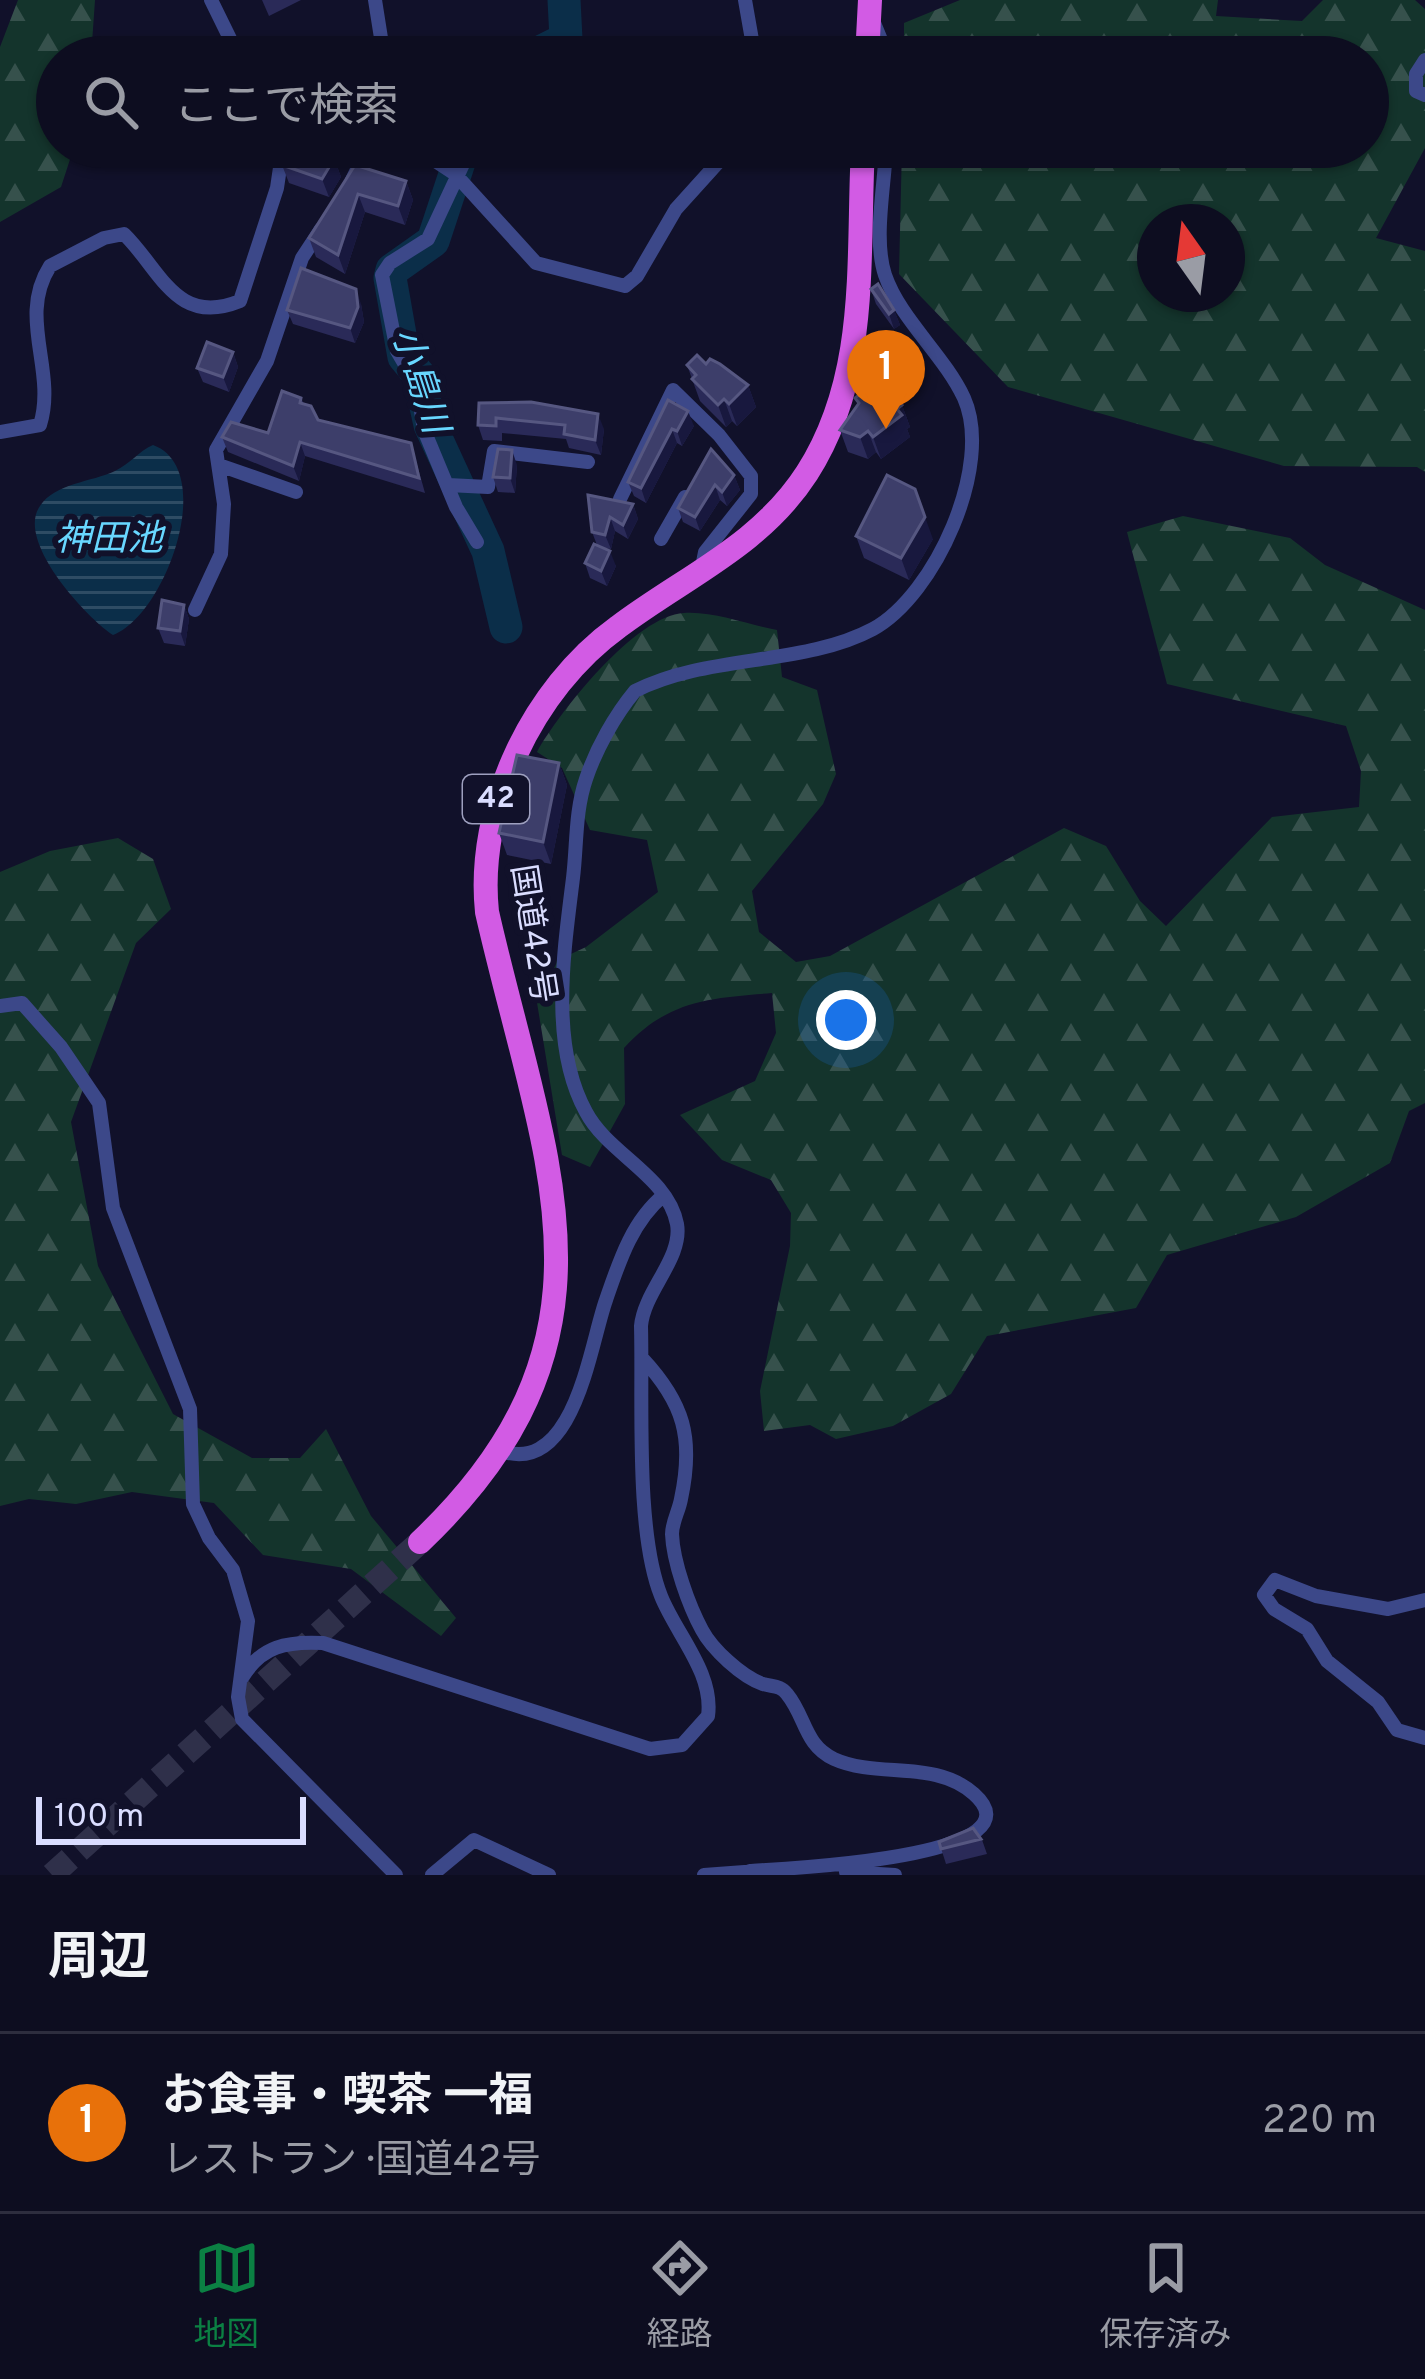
<!DOCTYPE html>
<html lang="ja">
<head>
<meta charset="utf-8">
<style>
  :root { --surface:#0d0d20; --page:#161629; --text:#f1f3f6; --muted:#9a9ca5; --line:#2d2d3e; --accent:#0b8043 }
  body { margin:0; font-family:Overpass,"Noto Sans JP",sans-serif; background:var(--page); color:var(--text) }
  .compass { position:absolute; left:1137px; top:204px; width:108px; height:108px; border-radius:50%; background:var(--surface); box-shadow:0 3px 9px #0004; rotate:346deg }
  .scale { position:absolute; left:36px; bottom:30px; width:270px; box-sizing:border-box; padding-left:12px; border:6px solid #daddff; border-top:0; font-size:33px; line-height:42px; white-space:nowrap; color:#daddff; -webkit-text-stroke:9px #11112a; paint-order:stroke }
  .you { position:absolute; left:846px; top:1020px; width:42px; height:42px; margin:-30px; border:9px solid #fff; border-radius:50%; background:#1a73e8; box-shadow:0 0 0 18px #1a73e833 }
  .badge { display:grid; place-items:center; width:78px; height:78px; border-radius:50%; background:var(--accent); color:#fff; font-size:39px; font-weight:700 }
  .pin { position:absolute; translate:-50% -99px; filter:drop-shadow(0 3px 6px #0008) }
  .pin::after { content:''; position:absolute; top:63px; width:42px; height:36px; background:inherit; clip-path:polygon(0 0,100% 0,50% 100%) }
  .list { margin:0; padding:0; list-style:none }
  h2 { display:flex; justify-content:space-between; align-items:center; height:156px; margin:0; padding:0 48px; font-size:51px }
  h2 small { font-size:39px; font-weight:400; color:var(--muted) }
  .list li { display:grid; grid-template-columns:78px 1fr auto; gap:36px; align-items:center; box-sizing:border-box; height:180px; padding:0 48px; border-top:3px solid var(--line) }
  .list b { display:block; font-size:45px; white-space:nowrap }
  .list p { margin:0; font-size:39px; white-space:nowrap; color:var(--muted) }
  .list em { font-size:39px; font-style:normal; color:var(--muted) }
  .icon { flex:none; width:66px; height:66px; fill:none; stroke:currentColor; stroke-width:2; stroke-linecap:round; stroke-linejoin:round }
  .map { position:relative; flex:none; width:1425px; height:1875px; overflow:hidden }
  .search { position:absolute; background:var(--surface); box-shadow:0 3px 9px #0004; left:36px; right:36px; top:36px; height:132px; display:flex; align-items:center; gap:30px; box-sizing:border-box; padding:0 42px; border-radius:66px; color:var(--muted); font-size:45px }
  .sheet { height:336px; background:var(--surface) }
  nav { display:flex; justify-content:space-around; align-items:center; box-sizing:border-box; height:168px; border-top:3px solid var(--line); background:var(--surface); font-size:33px; color:var(--muted) }
  nav a { display:grid; justify-items:center; gap:6px }
  nav .on { color:var(--accent) }
  .map>svg:first-child { display:block }
  .forest { fill:url(#forest-firs); fill-rule:evenodd }
  .water { fill:url(#water-rules) }
  .lines { fill:none; stroke-linecap:round; stroke-linejoin:round }
  .river { stroke:#0b2e49; stroke-width:33 }
  .trunk-tunnel { stroke:#2f304a; stroke-width:24; stroke-dasharray:24 12; stroke-linecap:butt }
  .minor { stroke:#3c4889; stroke-width:14 }
  .trunk { stroke:#d25be4; stroke-width:24 }
  .wall { fill:#2a2a58 }
  .shaded-wall { fill:#18183e }
  .building { fill:#3d3e6a; stroke:#565781; stroke-width:3 }
  .labels { text-anchor:middle; dominant-baseline:central; stroke-width:12; stroke-linejoin:round; paint-order:stroke }
  .shield { fill:#11112a; stroke:#9ea0bf; stroke-width:3 }
  .shield-label { font-size:30px; font-weight:bold; fill:#daddff }
  .street-label { font-size:33px; fill:#daddff; stroke:#11112a }
  .water-label { font-size:36px; font-style:italic; fill:#68d7ff; stroke:#11112a }
</style>
</head>
<body>
<div class="map">
<svg width="1425" height="1875" viewBox="0 0 1425 1875">
  <defs>
    <pattern id="forest-firs" width="22" height="20" patternUnits="userSpaceOnUse" patternTransform="scale(3)"><rect width="22" height="20" fill="#14342c"/><path d="M5 1l3.5 6h-7zM16 11l3.5 6h-7z" fill="#36514c"/></pattern>
    <pattern id="water-rules" width="6" height="5" patternUnits="userSpaceOnUse" patternTransform="scale(3)"><rect width="6" height="5" fill="#0b2e49"/><path d="M0 2.5h6" fill="none" stroke="#2e4c64"/></pattern>
  </defs>
  <rect width="100%" height="100%" fill="#11112a"/>
  <path class="forest" d="M18,0H95L91,57H57V147H74L61,187L0,222V47Z
    M960,0H1218L1216,16L1302,21L1323,0H1415L1425,9V148L1376,238L1425,251V472L1417,467L1284,466L1008,387L899,274L902,147H1368V57H904V23ZM1155,222H1227V294H1155Z
    M1183,516L1290,538L1325,565L1425,610V1103L1409,1111L1390,1163L1296,1217L1167,1255L1136,1308L987,1336L951,1394L893,1426L836,1439L810,1425L764,1431L760,1391L790,1246L791,1213L771,1180L722,1160L680,1115L755,1081L776,1033L772,993C709,998 668,1000 624,1048L625,1104L590,1167L562,1155L532,972L586,947L658,892L647,840L590,830L562,768L537,752C559,712 636,615 684,613C713,611 749,625 777,630L782,677L817,690L836,774L823,804L752,891L759,932L796,962L830,956L1064,828L1106,846L1140,901L1166,926L1272,817L1359,807L1361,771L1346,726L1167,684L1127,532Z
    M118,838L153,859L171,909L136,943L71,1122L98,1266L173,1414L252,1458H300L326,1429L371,1516L456,1618L441,1636L351,1569L263,1555L214,1503L132,1492L76,1504L29,1499L0,1506V872L50,851Z"/>
  <path class="water" d="M153,445C218,469 166,615 113,635C87,618 15,541 40,506C55,483 92,482 115,471C130,464 139,451 153,445Z"/>
  <g class="lines">
    <path class="river" d="M530,57L566,39L564,0
      M464,147L433,241L392,270L390,278L404,357L419,375L430,425L488,551L506,627"/>
    <path class="trunk-tunnel" d="M52,1875L420,1542"/>
    <path class="minor" d="M211,0L239,57
      M375,0L384,57
      M745,0L755,57
      M874,23L888,57
      M1425,60L1416,74V91L1425,95
      M414,147L455,174L536,263L625,286L637,276L676,209L732,147
      M471,147L428,239L390,263L382,275L397,351L417,385L424,430L456,507L477,542
      M352,180L368,147
      M0,432L40,425C57,370 17,318 50,266L104,238L124,234C161,270 176,327 240,301L277,188L283,147
      M219,465L296,492
      M448,485L488,487L494,451L588,462
      M620,499L673,390L719,435L751,476V494L705,552L701,572
      M661,539L685,497
      M195,610L221,554L224,504L216,450L267,361L302,258L321,229
      M0,1006L22,1003L61,1047L99,1103L113,1208L190,1409L193,1504L209,1538L233,1570L248,1621L238,1697L242,1719L396,1875
      M642,1358C684,1403 694,1438 681,1499C679,1511 672,1522 672,1534C673,1562 689,1606 702,1630C712,1649 742,1677 763,1684C773,1687 780,1685 787,1694C806,1717 804,1745 834,1759C878,1779 935,1759 974,1794C1047,1859 772,1869 750,1871
      M501,1451C575,1476 590,1344 606,1300C619,1262 632,1221 664,1195
      M1425,1600L1388,1609L1316,1596L1275,1580L1264,1595L1274,1609L1307,1629L1327,1661L1378,1702L1397,1730L1425,1738
      M242,1678C261,1646 287,1641 323,1643L650,1749L682,1745L708,1716C714,1673 676,1634 661,1596C635,1531 643,1400 641,1326C644,1291 683,1258 677,1224C668,1176 608,1154 586,1112C549,1045 564,951 573,878C577,845 575,811 586,779C596,749 615,715 635,691C707,654 804,666 873,629C935,595 994,465 964,398C944,355 900,319 885,275C873,239 885,184 886,147
      M846,1872L895,1875
      M432,1875L474,1840L549,1875
      M704,1875L758,1871"/>
    <path class="trunk" d="M867,57L870,0
      M420,1542C636,1337 544,1163 487,912C476,808 532,689 618,627C684,577 760,546 807,473C870,375 857,259 863,147"/>
  </g>
  <path class="wall" d="M262,0H301L269,16Z
    M288,147H339L335,161L341,177L329,197L289,183L282,165Z
    M355,165L406,181L413,200L405,225L365,212L345,274L316,257L309,238Z
    M871,289L894,310L900,325L894,329L876,304Z
    M361,304L364,322L355,343L293,324L287,310Z
    M233,352L238,367L229,392L203,382L197,368Z
    M706,364L748,385L756,407L737,426L732,421L726,427L700,401L687,365Z
    M301,398L304,404L318,420L411,443L425,493L305,456L299,481L228,452L222,437L268,433Z
    M855,398L902,405L910,427L907,429L910,437L881,459L876,452L868,459L848,452L840,430L858,405Z
    M668,400L694,426L682,446L677,443L646,503L634,496L628,482Z
    M479,403L604,429L601,455L569,448L566,439L502,433V441L483,440L478,425Z
    M517,465L515,493L498,492L493,477Z
    M734,475L740,490L727,506L720,500L700,531L683,522L678,508Z
    M588,495L633,504L638,519L628,539L615,531L611,549L602,548L616,566L607,586L590,578L585,563L597,545L592,532Z
    M856,536L933,539L909,580L864,558Z
    M184,605L189,619L185,646L164,643L158,628Z
    M559,763L567,785L551,864L507,855L499,833Z
    M981,1837L987,1854L946,1864L939,1842Z"/>
  <path class="shaded-wall" d="M326,147H339L335,161L341,177L329,197L322,179Z
    M406,181L413,200L405,225L398,206Z
    M358,194L365,212L345,274L338,255Z
    M356,289L361,304L364,322L355,343L350,328Z
    M894,310L900,325L894,329L889,314Z
    M233,352L238,367L229,392L223,377Z
    M748,385L756,407L737,426L729,404Z
    M724,399L732,421L726,427L718,405Z
    M902,405L910,427L907,429L910,437L881,459L873,437Z
    M688,411L694,426L682,446L677,431Z
    M598,414L604,429L601,455L595,440Z
    M672,429L677,443L646,503L641,488Z
    M868,431L876,452L868,459L860,437Z
    M300,442L305,456L299,481L293,466Z
    M512,450L517,465L515,493L510,478Z
    M734,475L740,490L727,506L722,492Z
    M715,485L720,500L700,531L695,517Z
    M633,504L638,519L628,539L623,525Z
    M610,517L615,531L611,549L605,535Z
    M925,517L933,539L909,580L901,558Z
    M610,551L616,566L607,586L601,571Z
    M184,605L189,619L185,646L180,631Z
    M559,763L567,785L551,864L543,842Z"/>
  <path class="building" d="M288,147H326L324,156L334,159L322,179L282,165Z
    M355,165L406,181L398,206L358,194L338,255L309,238Z
    M301,268L356,289L358,307L350,328L287,310Z
    M878,284L894,310L889,314L871,289Z
    M207,342L233,352L223,377L197,368Z
    M697,355L706,364L710,359L720,364L748,385L729,404L724,399L718,405L692,379L696,375L687,365Z
    M881,378L902,405L897,409L902,415L873,437L868,431L860,437L840,430L859,403L855,398Z
    M282,391L301,398L300,403L311,406L318,420L411,443L419,478L300,442L293,466L222,437L231,422L268,433Z
    M668,400L688,411L677,431L672,429L641,488L628,482Z
    M531,402L598,414L595,440L564,434L565,425L496,418V426L478,425L479,403Z
    M498,449L512,450L510,478L493,477Z
    M711,449L734,475L722,492L715,485L695,517L678,508Z
    M887,475L915,489L925,517L901,558L856,536Z
    M588,495L633,504L623,525L610,517L605,535L592,532Z
    M594,544L610,551L601,571L585,563Z
    M162,600L184,605L180,631L158,628Z
    M517,755L559,763L543,842L499,833Z
    M973,1828L981,1839L941,1849L939,1842Z"/>
  <g class="labels">
    <rect class="shield" x="463" y="775" width="66" height="48" rx="9"/>
    <g class="shield-label">
      <text x="496" y="799">42</text>
    </g>
    <g class="street-label">
      <text transform="translate(531 934) rotate(81)">国道42号</text>
    </g>
    <g class="water-label">
      <text transform="translate(418 381) rotate(72)">小島川</text>
      <text x="109" y="541">神田池</text>
    </g>
  </g>
</svg>
<svg class="compass" viewBox="-18 -18 36 36"><path d="M0-13l5 13h-10z" fill="#e53935"/><path d="M0 13l5-13h-10z" fill="#9a9ca5"/></svg>
<div class="scale">100 m</div>
<div class="you"></div>
<div class="pin badge" style="left:886px;top:429px;background:#e8710a">1</div>
<div class="search"><svg class="icon" aria-label="search" viewBox="0 0 24 24"><circle cx="10" cy="10" r="6"/><path d="M15 15l6 6"/></svg>ここで検索</div>
</div>
<section class="sheet">
<h2>周辺<small></small></h2>
<ul class="list">
<li><span class="badge" style="background:#e8710a">1</span><div><b>お食事・喫茶 一福</b><p>レストラン · 国道42号</p></div><em>220 m</em></li>
</ul>
</section>
<nav>
<a class="on"><svg class="icon" aria-label="map" viewBox="0 0 24 24"><path d="M3 6l6-2 6 2 6-2v14l-6 2-6-2-6 2zM9 4v14M15 6v14"/></svg>地図</a>
<a><svg class="icon" aria-label="directions" viewBox="0 0 24 24"><path d="M12 3l9 9-9 9-9-9zM9 14v-3h6M13 9l2 2-2 2"/></svg>経路</a>
<a><svg class="icon" aria-label="saved" viewBox="0 0 24 24"><path d="M7 4h10v16l-5-4-5 4z"/></svg>保存済み</a>
</nav>
</body>
</html>
